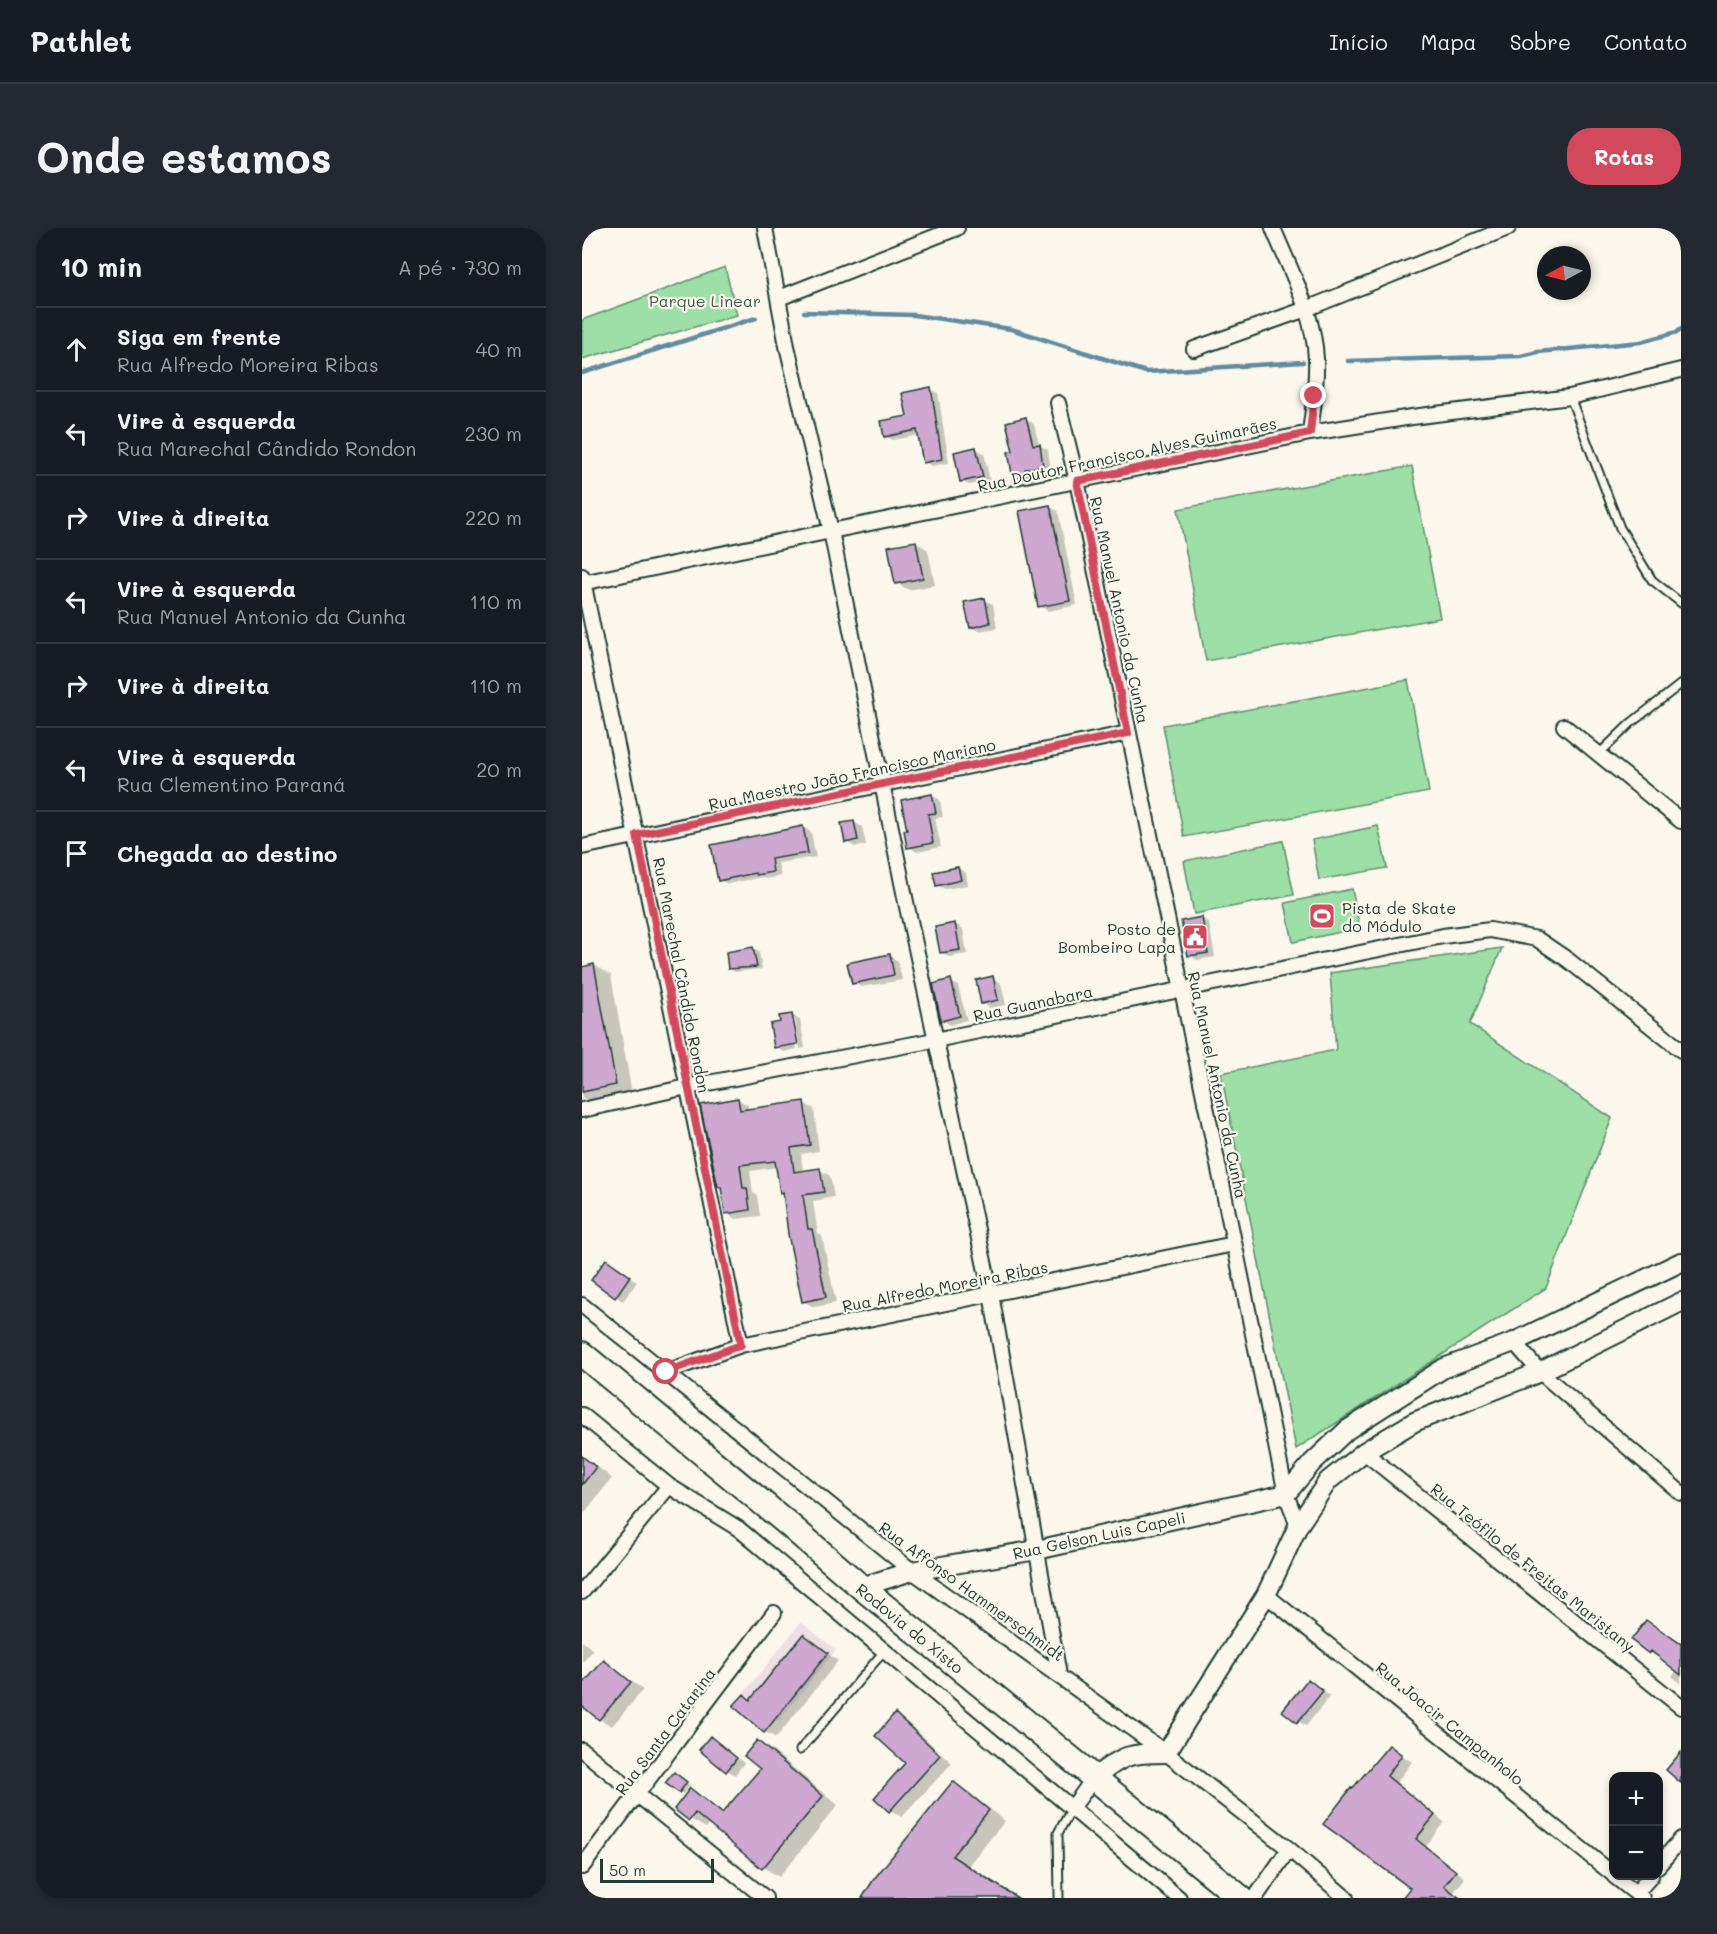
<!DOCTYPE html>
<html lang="pt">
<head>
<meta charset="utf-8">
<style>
  :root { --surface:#171b24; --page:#242831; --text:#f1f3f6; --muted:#9ea1a6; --line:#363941; --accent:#d1495b }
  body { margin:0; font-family:Mali,sans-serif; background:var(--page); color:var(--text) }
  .controls { position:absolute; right:18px; bottom:18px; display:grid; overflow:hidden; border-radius:12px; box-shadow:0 3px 9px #0003 }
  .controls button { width:54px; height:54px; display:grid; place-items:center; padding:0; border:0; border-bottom:2px solid var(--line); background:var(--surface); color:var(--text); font:30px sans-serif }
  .compass { position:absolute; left:955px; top:18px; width:54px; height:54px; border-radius:50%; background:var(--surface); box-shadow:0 3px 9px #0003; rotate:263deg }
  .scale { position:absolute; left:18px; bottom:15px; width:114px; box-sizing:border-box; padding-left:6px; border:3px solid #1f3d34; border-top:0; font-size:16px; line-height:21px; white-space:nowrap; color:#1f3d34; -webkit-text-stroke:4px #fbf7ec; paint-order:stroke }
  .stop { position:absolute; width:18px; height:18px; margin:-14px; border:4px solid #d1495b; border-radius:50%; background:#fff }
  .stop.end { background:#d1495b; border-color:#fff; box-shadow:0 2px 6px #0008 }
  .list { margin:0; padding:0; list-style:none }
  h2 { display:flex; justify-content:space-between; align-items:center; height:78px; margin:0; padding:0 24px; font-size:26px }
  h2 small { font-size:20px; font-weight:400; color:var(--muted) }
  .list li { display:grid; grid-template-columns:39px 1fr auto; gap:18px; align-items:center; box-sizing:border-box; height:84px; padding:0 24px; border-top:2px solid var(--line) }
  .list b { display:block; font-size:22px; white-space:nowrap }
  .list p { margin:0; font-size:20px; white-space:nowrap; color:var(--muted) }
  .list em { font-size:20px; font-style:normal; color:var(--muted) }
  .icon { flex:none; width:33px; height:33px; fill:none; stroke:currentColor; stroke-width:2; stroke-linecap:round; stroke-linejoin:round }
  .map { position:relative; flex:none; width:1099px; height:1670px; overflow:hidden; border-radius:24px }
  header { display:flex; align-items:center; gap:36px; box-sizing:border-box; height:84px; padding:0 30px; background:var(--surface); border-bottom:2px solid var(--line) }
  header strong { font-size:28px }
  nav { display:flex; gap:33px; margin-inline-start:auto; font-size:21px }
  .intro { display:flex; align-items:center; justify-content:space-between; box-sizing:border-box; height:144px; padding:0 36px }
  h1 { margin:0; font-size:42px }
  .button { padding:15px 27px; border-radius:24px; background:var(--accent); color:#fff; font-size:21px; font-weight:700 }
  main { display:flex; gap:36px; padding:0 36px }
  aside { flex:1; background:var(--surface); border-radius:24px; box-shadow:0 3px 9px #0003 }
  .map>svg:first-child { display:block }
  .built { fill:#eedfe4 }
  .green { fill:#9edea7; stroke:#5e8e6e; stroke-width:1.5 }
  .shadow { fill:#0003 }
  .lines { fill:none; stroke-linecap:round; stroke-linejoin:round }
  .stream { stroke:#608ba0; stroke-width:4.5 }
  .building { fill:#cea8d0; stroke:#1f3d34; stroke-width:1.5 }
  .lane-casing { stroke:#1f3d34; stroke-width:11 }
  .street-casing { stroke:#1f3d34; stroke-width:18 }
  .secondary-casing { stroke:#1f3d34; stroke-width:22 }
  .highway-casing { stroke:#1f3d34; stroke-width:28 }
  .lane { stroke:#fbf7ec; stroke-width:7 }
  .street { stroke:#fbf7ec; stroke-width:14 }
  .secondary { stroke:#fbf7ec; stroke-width:18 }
  .highway { stroke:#fbf7ec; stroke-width:24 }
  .route { stroke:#d1495b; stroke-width:8 }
  .labels { text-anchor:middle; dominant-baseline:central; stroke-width:4.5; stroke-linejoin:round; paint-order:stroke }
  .park-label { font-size:16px; fill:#385d4b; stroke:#fbf7ec }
  .street-label { font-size:16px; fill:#1f3d34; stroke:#fbf7ec }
  .poi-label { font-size:16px; fill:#1f3d34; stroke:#fbf7ec; text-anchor:start }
</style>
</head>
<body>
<header>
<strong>Pathlet</strong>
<nav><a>Início</a><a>Mapa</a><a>Sobre</a><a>Contato</a></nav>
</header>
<div class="intro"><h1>Onde estamos</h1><a class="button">Rotas</a></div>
<main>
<aside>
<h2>10 min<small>A pé · 730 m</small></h2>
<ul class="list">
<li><svg class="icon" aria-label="ahead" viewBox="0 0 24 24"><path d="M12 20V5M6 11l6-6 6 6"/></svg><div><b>Siga em frente</b><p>Rua Alfredo Moreira Ribas</p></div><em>40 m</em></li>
<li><svg class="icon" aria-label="left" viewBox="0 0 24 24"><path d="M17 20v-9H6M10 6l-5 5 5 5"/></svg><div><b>Vire à esquerda</b><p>Rua Marechal Cândido Rondon</p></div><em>230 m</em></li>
<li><svg class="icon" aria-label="right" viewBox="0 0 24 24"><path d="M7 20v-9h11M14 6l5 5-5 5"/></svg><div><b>Vire à direita</b></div><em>220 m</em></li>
<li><svg class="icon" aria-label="left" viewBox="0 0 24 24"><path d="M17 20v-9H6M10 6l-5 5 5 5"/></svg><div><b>Vire à esquerda</b><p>Rua Manuel Antonio da Cunha</p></div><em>110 m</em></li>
<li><svg class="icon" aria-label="right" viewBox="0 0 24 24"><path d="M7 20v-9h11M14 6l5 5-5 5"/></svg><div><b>Vire à direita</b></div><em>110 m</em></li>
<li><svg class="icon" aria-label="left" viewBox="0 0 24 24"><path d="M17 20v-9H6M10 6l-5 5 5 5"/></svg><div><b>Vire à esquerda</b><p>Rua Clementino Paraná</p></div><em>20 m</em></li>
<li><svg class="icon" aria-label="arrive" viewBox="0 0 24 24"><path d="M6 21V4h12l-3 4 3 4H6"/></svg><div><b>Chegada ao destino</b></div></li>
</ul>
</aside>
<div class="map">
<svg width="1099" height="1670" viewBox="0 0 1099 1670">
  <rect width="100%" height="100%" fill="#fbf7ec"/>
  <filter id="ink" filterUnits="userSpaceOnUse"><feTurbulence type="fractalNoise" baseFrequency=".0167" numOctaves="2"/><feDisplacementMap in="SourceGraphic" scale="12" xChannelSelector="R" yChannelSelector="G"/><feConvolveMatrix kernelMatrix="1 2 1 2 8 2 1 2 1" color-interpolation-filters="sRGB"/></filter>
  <g filter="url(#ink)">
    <path class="built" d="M219,1394L254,1422L197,1493L162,1465Z"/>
    <path class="green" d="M143,39L155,87L0,131V92Z
      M830,238L858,390L624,433L596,281Z
      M826,452L847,564L602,609L581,497Z
      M796,598L805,640L737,652L730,612Z
      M701,613L712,667L612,686L602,633Z
      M770,661L778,700L711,714L703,675Z
      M920,720L888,796L1030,890L964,1060L714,1221L639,845L754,822L748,745Z"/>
    <path class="shadow" d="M349,161L356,165L367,235L350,238L343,234L338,207L311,212L303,208L326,189Z
      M444,191L452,196L457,217L466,222L469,242L451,245L452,253L440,255L432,250L433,224Z
      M394,221L402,225L408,253L387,257L379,253Z
      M468,279L476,283L495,377L466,383L458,378Z
      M334,314L346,322L353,357L327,362L314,355Z
      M402,372L411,376L415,400L397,403L389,399Z
      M350,567L358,572L361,589L353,590L359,619L335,624L327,619V603Z
      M272,594L280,599L284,617L273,619L264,614Z
      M221,599L229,604L234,629L196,635L199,648L183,651L180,649L146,656L138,652Z
      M376,640L384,645L386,657L363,661L355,657Z
      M619,690L627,695L633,729L615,732L607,727Z
      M373,696L381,701L385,726L367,729L359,724Z
      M171,721L177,724L180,741L153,744L147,740Z
      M308,728L316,733L320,752L279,759L271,755Z
      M12,737L29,747L50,866L9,875L0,869V740Z
      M411,750L419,755L424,777L408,780L400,775Z
      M368,753L376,758L385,792L368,797L360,792Z
      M210,787L218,792L223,820L218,821L213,791H210L215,821L202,824L194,819L200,795Z
      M155,871L166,877V882L222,875L232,881L237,923L219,926L221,944L238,942L248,948L252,969L231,973L236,1006L240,1008L254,1075L232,1079L221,1073L196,939L168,943L171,965L175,967L178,988L154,991L144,985L141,961L137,958Z
      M32,1037L55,1054L41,1073L34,1069Z
      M0,1227L30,1250L0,1288Z
      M221,1408L256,1433L194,1510L183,1504L153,1478L162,1468L170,1473Z
      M1051,1412L1095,1414L1099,1417V1456L1090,1448L1095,1442L1077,1427L1075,1429L1067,1424Z
      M0,1413L11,1422L0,1435Z
      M22,1434L34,1441L61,1462L30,1498L18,1491L0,1476V1459Z
      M726,1453L748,1468L724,1498L716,1493Z
      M313,1487L325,1494L370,1535L320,1589L308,1582L326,1535Z
      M129,1510L162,1535L153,1547L145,1542Z
      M176,1514L191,1523L256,1577L197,1649L181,1639L128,1595L124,1600L108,1591L109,1562L142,1585L180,1541Z
      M807,1519L830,1534L814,1555L862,1594L844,1618L883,1650L871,1665L878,1670H822L830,1659L743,1596Z
      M96,1548L108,1557L101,1566L97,1564Z
      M371,1554L387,1564L423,1593L385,1639L435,1670H281Z"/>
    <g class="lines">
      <path class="stream" d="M222,84L332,87L429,101L564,144L721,134
        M766,133L939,128L956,124L1059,114L1095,104L1099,101
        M0,145L174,90"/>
    </g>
    <path class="building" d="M349,159L360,231L341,235L335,202L302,209L299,193L325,188L320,165Z
      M444,189L451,217L458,216L461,238L443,241L445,249L431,251L426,224L431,223L424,194Z
      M394,219L401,249L378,254L372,224Z
      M468,277L488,373L456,379L437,283Z
      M334,313L341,350L313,356L306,318Z
      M403,370L408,395L388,400L382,374Z
      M350,566L354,585L346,586L351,615L325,620L322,602H325L319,572Z
      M272,593L276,612L263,615L259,595Z
      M221,598L226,625L189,631L191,644L174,647L173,645L136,653L129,617Z
      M376,639L379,652L354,658L351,644Z
      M620,689L626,725L606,728L599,693Z
      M373,695L378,722L358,725L353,699Z
      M171,719L175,739L146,741L144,724Z
      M308,726L312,747L270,756L265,735Z
      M12,736L34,857L0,864V739Z
      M411,748L416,772L399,776L394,752Z
      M369,751L378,788L359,793L351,756Z
      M210,786L216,816L192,820L188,796L198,794L197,788Z
      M156,870L158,882L222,873L228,917L209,920L212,944L238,940L242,964L221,967L226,1001H230L244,1069L220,1074L206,1006L201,964L198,965L193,933L158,937L161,960H165L168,982L143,986L139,959H136L118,877Z
      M24,1031L48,1048L33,1070L9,1052Z
      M0,1228L14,1239L0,1257Z
      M1064,1392L1099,1416V1447L1069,1423L1067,1426L1049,1412Z
      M221,1406L246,1425L182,1505L151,1478L162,1466L168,1472Z
      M22,1432L49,1454L17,1492L0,1478V1457Z
      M726,1451L741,1463L715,1495L700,1483Z
      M313,1485L358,1527L307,1584L292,1570L323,1535L293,1508Z
      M128,1508L155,1530L144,1544L117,1522Z
      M175,1512L241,1568L180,1641L113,1585L107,1593L92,1581L108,1560L140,1585L178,1541L162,1528Z
      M807,1517L820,1527L805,1548L853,1587L834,1611L874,1643L862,1658L878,1670H820L828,1660L741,1596L769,1560L770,1561Z
      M1099,1524V1555L1084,1542Z
      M92,1544L105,1554L97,1565L83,1555Z
      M371,1553L407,1582L370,1628L436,1670H280L292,1651Z"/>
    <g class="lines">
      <defs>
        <path id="lane" d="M988,169L1038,300L1070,352L1099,375
          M1017,526L1049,495L1099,456
          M218,1522L303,1422
          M477,1670L476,1605L490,1580"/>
        <path id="street" d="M183,0L205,118L249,303L325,679L409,1066L477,1447
          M691,0C708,42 732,85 734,131C735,156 731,181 728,205
          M197,70L375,0
          M612,121L724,81L926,0
          M476,175L495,253L704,1266L716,1298
          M0,348L159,1117
          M0,355L249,303L728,205L830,189L988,169L1099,142
          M982,498L1099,593
          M0,619L546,505
          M0,882L105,859L353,812L861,708L908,702L955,711L986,732L1099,822
          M0,1077L330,1343L584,1525L707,1621L764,1670
          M932,1114L958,1144L1099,1265
          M84,1144L159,1117L652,1016
          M0,1187L87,1258L157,1301L597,1670
          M782,1224L1099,1479
          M0,1364L87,1258
          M684,1367L1032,1647
          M0,1522L183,1670
          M490,1580L512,1550
          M1076,1638L1099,1611
          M0,1639L192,1385
          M1032,1648L1060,1670
          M1054,1665L1069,1648
          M673,1670L707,1621"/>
        <path id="secondary" d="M279,1359L330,1343L455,1322L704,1266L730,1235L765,1202L862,1140L932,1114L1099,1034
          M512,1550C541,1527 547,1525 584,1525L684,1367L716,1298L746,1253L782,1224L832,1194L958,1144L1099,1074"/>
        <path id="highway" d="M0,1126L206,1296L279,1359L659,1670"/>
      </defs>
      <use href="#lane" class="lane-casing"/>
      <use href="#street" class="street-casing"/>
      <use href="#secondary" class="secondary-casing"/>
      <use href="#highway" class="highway-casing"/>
      <use href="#lane" class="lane"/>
      <use href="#street" class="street"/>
      <use href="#secondary" class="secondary"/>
      <use href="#highway" class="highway"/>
    </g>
  </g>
  <g class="lines" filter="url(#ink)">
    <path class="route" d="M84,1144L159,1117L55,607L546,505L495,253L728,205L732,168"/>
  </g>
  <defs>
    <symbol id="stadium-square" viewBox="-11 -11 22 22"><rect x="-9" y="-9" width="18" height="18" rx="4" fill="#d1495b" stroke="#fbf7ec"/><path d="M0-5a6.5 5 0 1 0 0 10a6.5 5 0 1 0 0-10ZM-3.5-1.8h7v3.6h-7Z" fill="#fff"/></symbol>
    <symbol id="civic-square" viewBox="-11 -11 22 22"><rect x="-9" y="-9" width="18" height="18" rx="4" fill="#d1495b" stroke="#fbf7ec"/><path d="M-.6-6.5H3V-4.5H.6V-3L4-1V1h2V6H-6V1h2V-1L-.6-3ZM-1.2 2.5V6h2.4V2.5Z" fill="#fff"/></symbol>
  </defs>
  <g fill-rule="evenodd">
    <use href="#stadium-square" x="725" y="673" width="30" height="30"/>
    <use href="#civic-square" x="598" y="694" width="30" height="30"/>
  </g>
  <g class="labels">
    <g class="park-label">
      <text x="123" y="72">Parque Linear</text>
    </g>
    <g class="street-label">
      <text transform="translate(545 226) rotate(-12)">Rua Doutor Francisco Alves Guimarães</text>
      <text transform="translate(538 382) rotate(78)">Rua Manuel Antonio da Cunha</text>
      <text transform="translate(270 546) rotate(-12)">Rua Maestro João Francisco Mariano</text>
      <text transform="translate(100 747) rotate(79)">Rua Marechal Cândido Rondon</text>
      <text transform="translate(451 775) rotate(-12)">Rua Guanabara</text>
      <text transform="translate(636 857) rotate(78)">Rua Manuel Antonio da Cunha</text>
      <text transform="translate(363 1058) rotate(-11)">Rua Alfredo Moreira Ribas</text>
      <text transform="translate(517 1307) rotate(-12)">Rua Gelson Luis Capeli</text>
      <text transform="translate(951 1339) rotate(39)">Rua Teófilo de Freitas Maristany</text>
      <text transform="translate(390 1363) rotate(36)">Rua Affonso Hammerschmidt</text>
      <text transform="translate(328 1400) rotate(39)">Rodovia do Xisto</text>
      <text transform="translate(868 1495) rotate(39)">Rua Joacir Campanholo</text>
      <text transform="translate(83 1503) rotate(-53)">Rua Santa Catarina</text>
    </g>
    <g class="poi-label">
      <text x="760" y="679">Pista de Skate<tspan x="760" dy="18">do Módulo</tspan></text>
      <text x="594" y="700" text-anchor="end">Posto de<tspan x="594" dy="18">Bombeiro Lapa</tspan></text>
    </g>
  </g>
</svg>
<div class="controls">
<button>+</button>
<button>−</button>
</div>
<svg class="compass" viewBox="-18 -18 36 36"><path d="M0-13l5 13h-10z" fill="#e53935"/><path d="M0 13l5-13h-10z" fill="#9ea1a6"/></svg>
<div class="scale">50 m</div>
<div class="stop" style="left:84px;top:1144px"></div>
<div class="stop end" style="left:732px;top:168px"></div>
</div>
</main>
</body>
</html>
